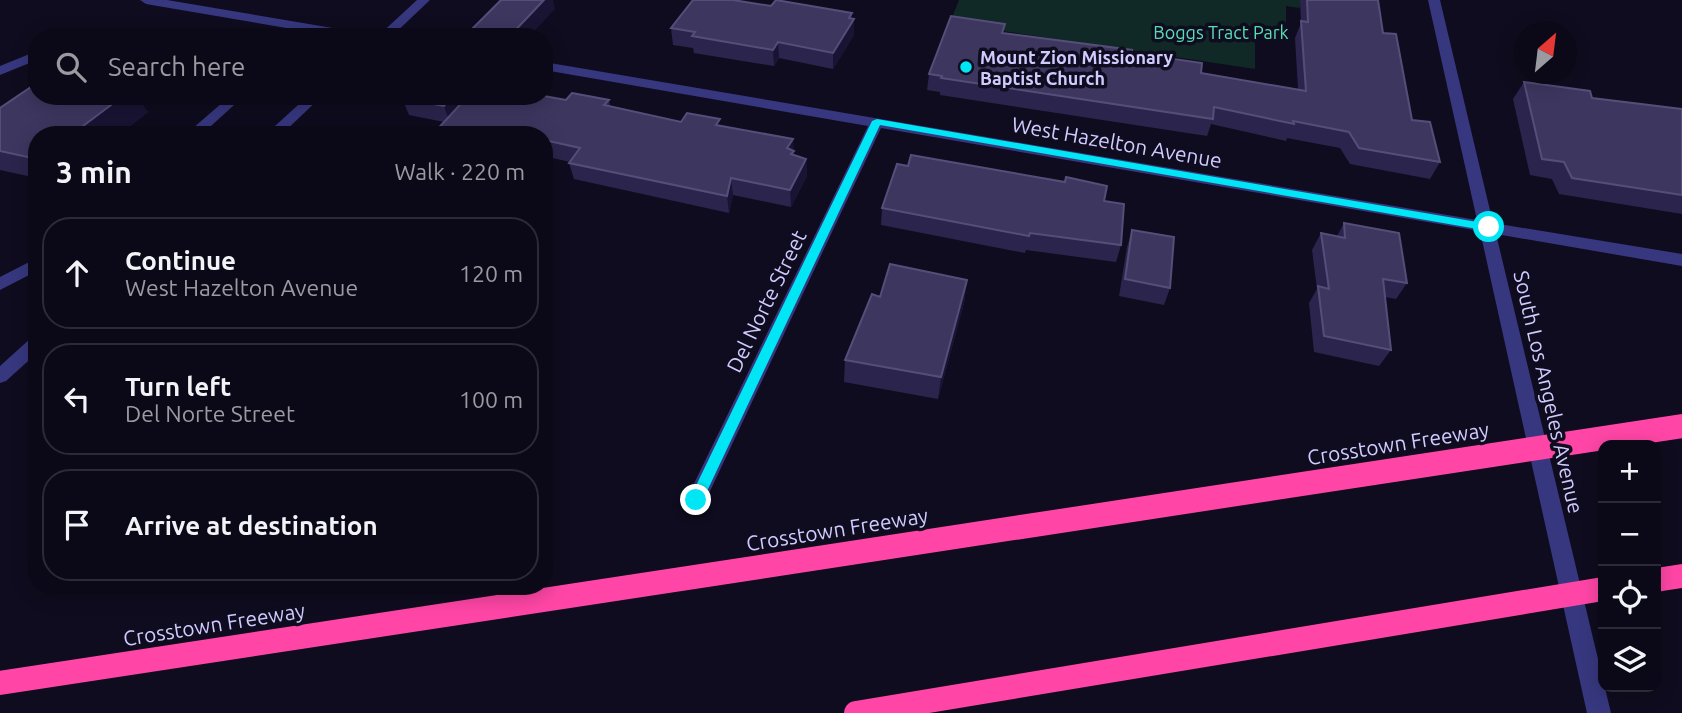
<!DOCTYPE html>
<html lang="en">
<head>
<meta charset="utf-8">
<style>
  :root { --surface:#0b0917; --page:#191724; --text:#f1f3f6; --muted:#9a9aa1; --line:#2b2a36 }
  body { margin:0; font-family:Ubuntu,sans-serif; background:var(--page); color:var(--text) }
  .controls { position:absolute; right:21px; bottom:21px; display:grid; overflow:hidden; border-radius:14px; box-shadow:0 4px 18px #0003 }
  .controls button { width:63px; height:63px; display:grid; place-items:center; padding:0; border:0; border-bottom:2px solid var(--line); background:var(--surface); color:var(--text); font:35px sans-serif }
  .compass { position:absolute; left:1514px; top:21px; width:63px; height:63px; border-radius:50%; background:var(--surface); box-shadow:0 4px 18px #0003; rotate:28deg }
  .stop { position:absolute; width:21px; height:21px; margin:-16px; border:5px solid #01e6f5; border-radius:50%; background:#fff }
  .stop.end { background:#01e6f5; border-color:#fff; box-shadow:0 2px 7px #0008 }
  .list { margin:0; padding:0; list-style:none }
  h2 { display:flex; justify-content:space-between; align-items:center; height:91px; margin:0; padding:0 28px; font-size:30px }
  h2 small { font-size:23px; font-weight:400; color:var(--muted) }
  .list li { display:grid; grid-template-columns:46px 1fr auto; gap:21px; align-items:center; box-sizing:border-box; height:112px; margin:0 14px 14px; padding:0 14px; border:2px solid var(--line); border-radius:28px }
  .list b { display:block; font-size:26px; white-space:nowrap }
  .list p { margin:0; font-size:23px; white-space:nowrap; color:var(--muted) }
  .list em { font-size:23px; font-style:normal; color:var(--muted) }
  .icon { flex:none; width:38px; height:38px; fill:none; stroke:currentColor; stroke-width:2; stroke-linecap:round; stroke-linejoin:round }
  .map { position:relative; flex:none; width:1682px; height:713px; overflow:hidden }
  .search { position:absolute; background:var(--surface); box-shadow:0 4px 18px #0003; left:28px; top:28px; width:525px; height:77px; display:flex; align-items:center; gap:18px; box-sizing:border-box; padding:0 24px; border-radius:28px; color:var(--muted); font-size:26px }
  .panel { position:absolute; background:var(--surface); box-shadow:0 4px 18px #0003; left:28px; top:126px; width:525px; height:469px; border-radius:28px }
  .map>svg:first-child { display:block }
  .green { fill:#102927 }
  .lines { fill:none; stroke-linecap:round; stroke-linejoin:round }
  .lane { fill:#37377f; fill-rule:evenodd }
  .street { fill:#37377f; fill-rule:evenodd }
  .highway { fill:#ff46a6; fill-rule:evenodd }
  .highway-bridge { stroke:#ff46a6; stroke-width:24 }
  .wall { fill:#2b254d }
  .shaded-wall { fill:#191433 }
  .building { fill:#3d3760; stroke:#544e79; stroke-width:2 }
  .route { fill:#01e6f5 }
  .poi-dot { fill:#01e6f5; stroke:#0f0c1f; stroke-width:2.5 }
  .labels { text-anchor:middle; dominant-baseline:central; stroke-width:7; stroke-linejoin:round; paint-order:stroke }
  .far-park-label { font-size:18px; fill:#58deb7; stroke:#0f0c1f }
  .far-poi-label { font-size:18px; font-weight:bold; fill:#cfcbff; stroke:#0f0c1f; text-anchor:start }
  .street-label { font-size:21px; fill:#cfcbff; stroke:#0f0c1f }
</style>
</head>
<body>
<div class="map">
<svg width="1682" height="713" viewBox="0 0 1682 713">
  <rect width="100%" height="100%" fill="#0f0c1f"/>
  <path class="green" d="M959,0H1300V8L1286,6V29L1255,24V69L950,23Z"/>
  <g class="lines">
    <path class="lane" d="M37,51V60L0,75V66Z
      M230,96H244L201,135H185Z
      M37,258V271L0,290V277Z"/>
    <path class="street" d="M140,0H167L362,33L368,37H339L146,4Z
      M417,0H430L391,37H377Z
      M1428,0H1440L1493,223L1682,254V266L1496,234L1611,713H1587L1480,231L881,128L703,506L696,509L689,506L686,500L868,126L544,70V62L1477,220Z
      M308,96H322L281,135H265Z
      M37,337V353L6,381L0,383V366L31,338Z"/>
    <path class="highway" d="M1682,564V588L1656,592V568Z"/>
    <path class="highway-bridge" d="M0,683L1682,426
      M856,713L1603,589"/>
  </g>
  <path class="wall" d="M1300,0H1378L1383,33L1412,120L1440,162L1430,179L1350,164L1340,148L1287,138L1286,141L1211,124L1207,136L940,95V92L927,90L929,74L1003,33L1132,53L1201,73L1298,89L1295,38L1301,23Z
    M771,6L852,13V18L854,19V35L833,69L779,58L774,66L694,53L693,48L673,45L671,28Z
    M1524,82L1592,98L1682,109V214L1559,194L1552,179L1530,175L1513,99Z
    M37,96H155L143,106L148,112L119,135H37V178L0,170V108Z
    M402,98L609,100L610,107L681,122L721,126L794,151V155L806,159L807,176L791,207L733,195L729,213L574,179L569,163L570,162L544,156V135H432L444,122L409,115Z
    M1104,201L1121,245L1116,262L1026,250L1025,253L881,225L882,208Z
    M1344,223L1407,283L1396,299L1385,297L1391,350L1379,366L1314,352L1309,303L1317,289L1312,250L1321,233L1337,236Z
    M1132,230L1170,288L1164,305L1119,296L1127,247Z
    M967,280L964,303L938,399L844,382L845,360L880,297Z"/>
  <path class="shaded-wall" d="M544,0H553L555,9L529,37H509Z
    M852,13V23L854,19V35L833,69V53Z
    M778,42L779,58L774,66L773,50Z
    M123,96H155L143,106L148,112L119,135H71Z
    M453,96H474L450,123L444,106Z
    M793,139L794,151L795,167L787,148Z
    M806,159L807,176L791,207L790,190Z
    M731,178L733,195L729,213L727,196Z
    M967,280L964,303L938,399L941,377Z"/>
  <path class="building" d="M501,0H544L509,37H464Z
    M693,0H733L771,6L776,0L852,13L849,18L854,19L833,53L778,42L773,50L692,36L695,32L671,28Z
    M1307,0H1378L1383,33L1396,34L1412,120L1430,122L1440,162L1359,148L1349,132L1293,121L1294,124L1214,107L1213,119L941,78L942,76L929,74L951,16L1005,24L1002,33L1132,50V53L1202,63L1201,73L1306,91L1301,21L1308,22Z
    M1524,82L1590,91L1592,98L1682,109V195L1572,178L1564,162L1542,159Z
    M37,83V96H123L71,135H37V159L0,151V108Z
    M572,93L609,100L604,105L681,122L687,113L720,119L716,125L793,139L787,148L794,151L791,154L806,159L790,190L731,178L727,196L569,163L580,148L544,140V135H516L503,132L500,135H432L468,96H544L566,100Z
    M404,96H453L444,106L402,98Z
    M911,155L1065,182L1066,177L1107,186L1104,201L1124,204L1121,245L1030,233L1029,236L882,208L897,164L908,166Z
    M1344,223L1399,233L1407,283L1383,279L1391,350L1324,336L1318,286L1329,289L1321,233L1345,238Z
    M1132,230L1174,237L1170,288L1125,279Z
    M890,264L967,280L941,377L845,360L872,294L880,297Z"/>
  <path class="route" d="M877,119L1489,224L1494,227L1489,231L880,125L701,504H691V496L872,121Z"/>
  <circle class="poi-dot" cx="966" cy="67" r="7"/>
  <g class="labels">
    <g class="far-park-label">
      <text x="1221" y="32">Boggs Tract Park</text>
    </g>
    <g class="far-poi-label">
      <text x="980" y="57">Mount Zion Missionary<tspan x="980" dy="21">Baptist Church</tspan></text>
    </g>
    <g class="street-label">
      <text transform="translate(1117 142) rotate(10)">West Hazelton Avenue</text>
      <text transform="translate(766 301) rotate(-64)">Del Norte Street</text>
      <text transform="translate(1549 392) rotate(77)">South Los Angeles Avenue</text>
      <text transform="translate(1398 443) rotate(-9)">Crosstown Freeway</text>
      <text transform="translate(837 529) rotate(-9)">Crosstown Freeway</text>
      <text transform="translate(214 624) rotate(-9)">Crosstown Freeway</text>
    </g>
  </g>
</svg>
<div class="controls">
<button>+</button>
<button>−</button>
<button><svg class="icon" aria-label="locate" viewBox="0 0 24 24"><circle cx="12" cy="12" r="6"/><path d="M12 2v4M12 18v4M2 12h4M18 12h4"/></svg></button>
<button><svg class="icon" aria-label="layers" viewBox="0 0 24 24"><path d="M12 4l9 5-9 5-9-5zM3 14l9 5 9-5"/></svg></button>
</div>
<svg class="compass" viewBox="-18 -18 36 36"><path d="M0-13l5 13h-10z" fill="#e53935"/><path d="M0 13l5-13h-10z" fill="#9a9aa1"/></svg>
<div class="stop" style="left:1489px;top:227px"></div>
<div class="stop end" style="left:696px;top:500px"></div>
<div class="search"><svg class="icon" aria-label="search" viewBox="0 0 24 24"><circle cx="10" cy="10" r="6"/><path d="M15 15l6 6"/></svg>Search here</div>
<section class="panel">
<h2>3 min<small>Walk · 220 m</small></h2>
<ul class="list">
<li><svg class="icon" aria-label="ahead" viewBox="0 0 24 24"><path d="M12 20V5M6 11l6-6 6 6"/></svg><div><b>Continue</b><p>West Hazelton Avenue</p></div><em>120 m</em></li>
<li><svg class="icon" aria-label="left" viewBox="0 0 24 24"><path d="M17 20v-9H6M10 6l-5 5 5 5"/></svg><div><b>Turn left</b><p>Del Norte Street</p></div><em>100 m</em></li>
<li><svg class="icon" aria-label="arrive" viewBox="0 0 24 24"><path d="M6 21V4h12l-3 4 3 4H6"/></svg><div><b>Arrive at destination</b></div></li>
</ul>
</section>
</div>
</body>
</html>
